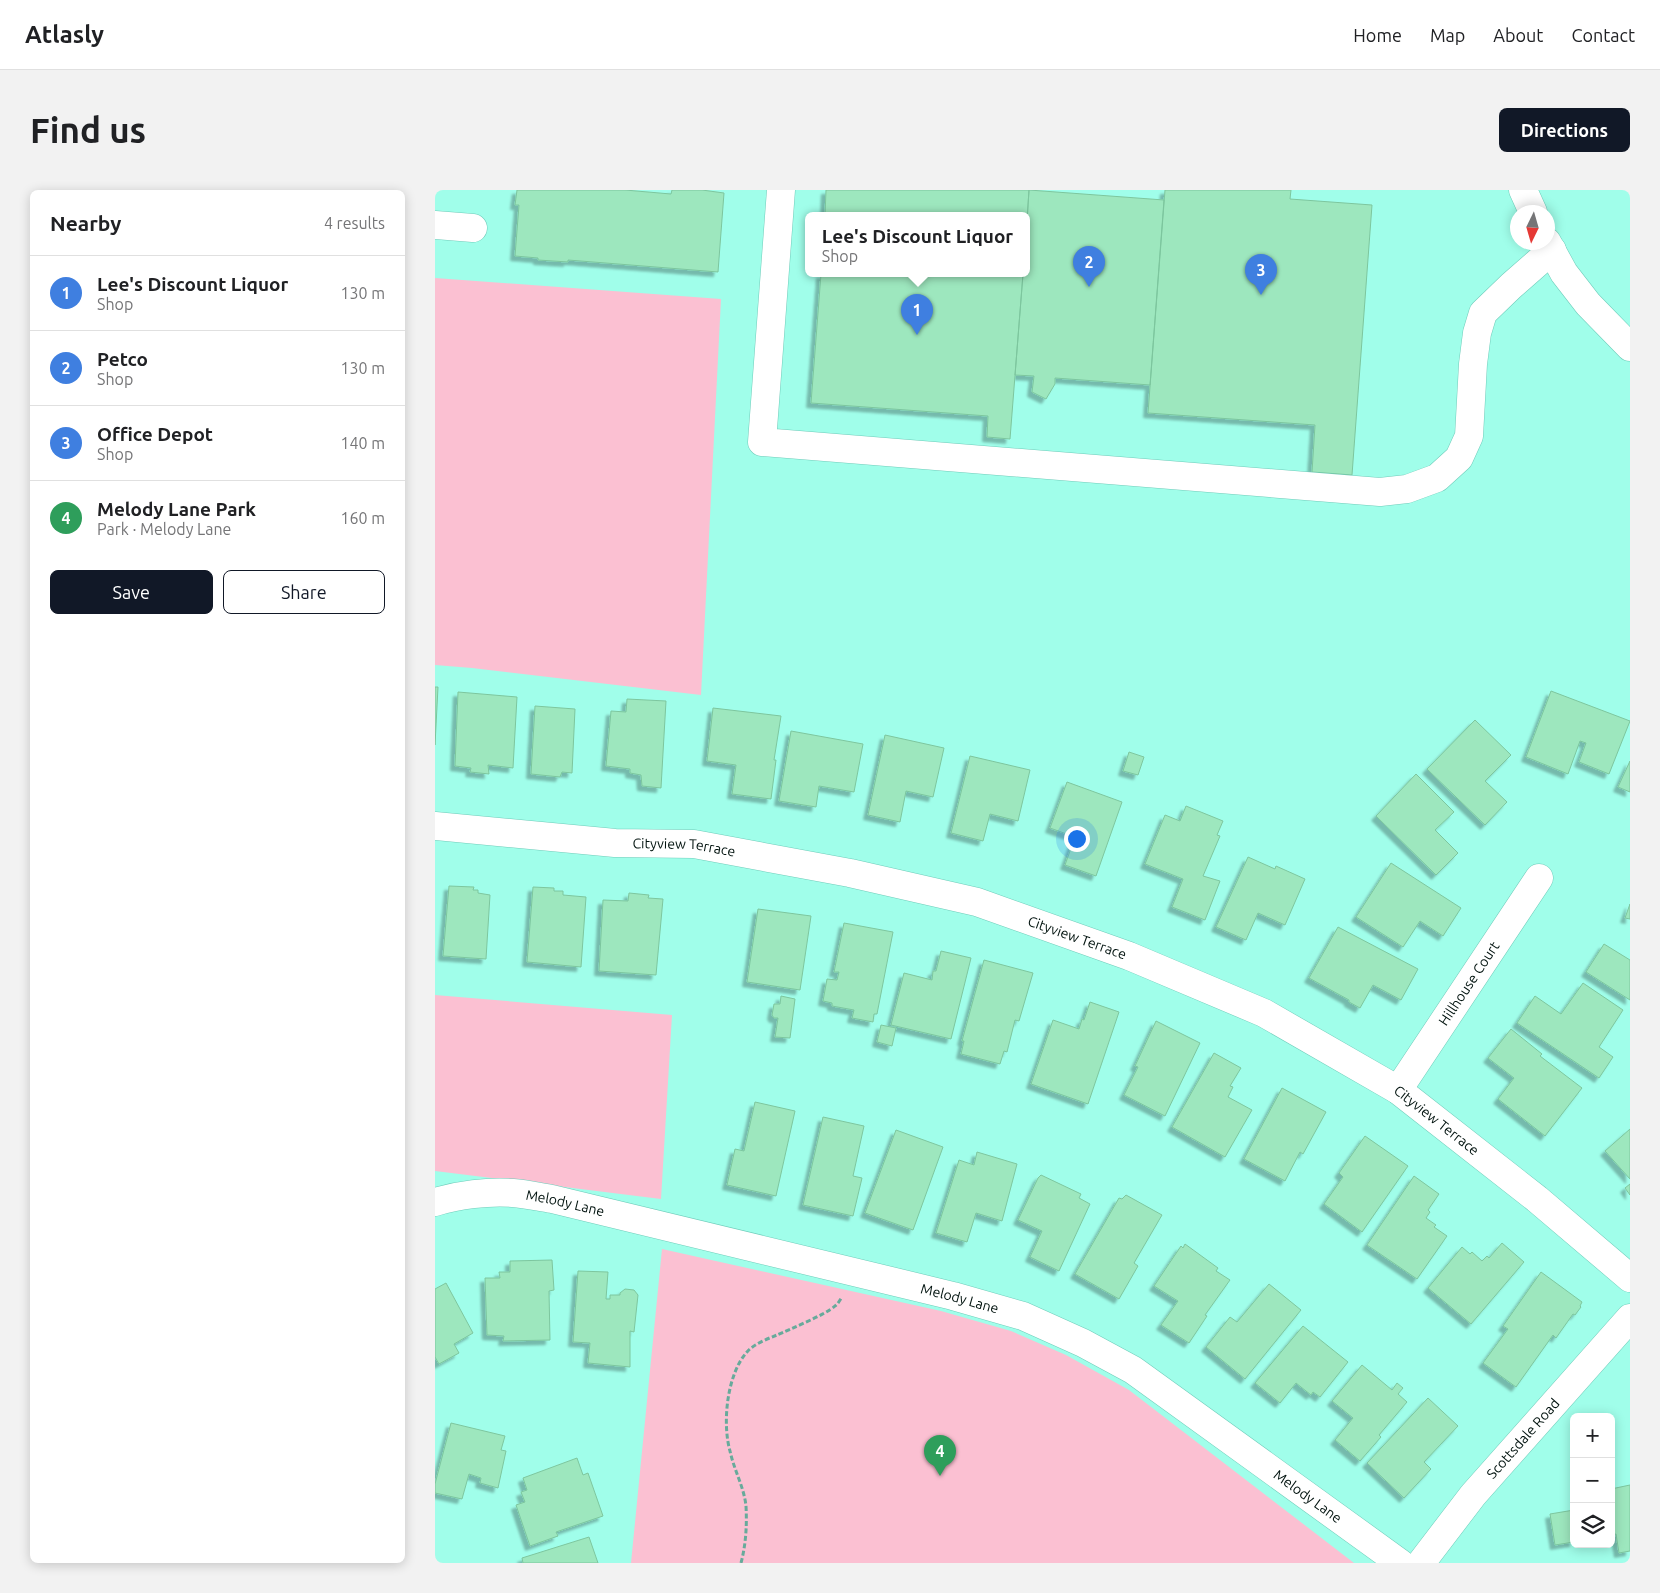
<!DOCTYPE html>
<html lang="en">
<head>
<meta charset="utf-8">
<style>
  :root { --surface:#fff; --page:#f2f2f2; --text:#202124; --muted:#757577; --line:#e0e0e0; --accent:#111827 }
  body { margin:0; font-family:Ubuntu,sans-serif; background:var(--page); color:var(--text) }
  .controls { position:absolute; right:15px; bottom:15px; display:grid; overflow:hidden; border-radius:8px; box-shadow:0 2px 12px #0003 }
  .controls button { width:45px; height:45px; display:grid; place-items:center; padding:0; border:0; border-bottom:1px solid var(--line); background:var(--surface); color:var(--text); font:25px sans-serif }
  .compass { position:absolute; left:1075px; top:15px; width:45px; height:45px; border-radius:50%; background:var(--surface); box-shadow:0 2px 12px #0003; rotate:185deg }
  .you { position:absolute; left:641px; top:648px; width:18px; height:18px; margin:-12px; border:4px solid #fff; border-radius:50%; background:#1a73e8; box-shadow:0 0 0 8px #1a73e833 }
  .badge { display:grid; place-items:center; width:32px; height:32px; border-radius:50%; background:var(--accent); color:#fff; font-size:16px; font-weight:700 }
  .pin { position:absolute; translate:-50% -41px; filter:drop-shadow(0 1px 2px #0008) }
  .pin::after { content:''; position:absolute; top:26px; width:18px; height:15px; background:inherit; clip-path:polygon(0 0,100% 0,50% 100%) }
  .popup { position:absolute; left:370px; top:22px; width:225px; height:65px; box-sizing:border-box; display:grid; place-content:center; border-radius:8px; background:var(--surface); filter:drop-shadow(0 1px 4px #0005); font-size:16px; white-space:nowrap; color:var(--muted) }
  .popup b { font-size:19px; color:var(--text) }
  .popup::after { content:''; position:absolute; left:50%; top:100%; margin-left:-10px; border:10px solid transparent; border-top-color:var(--surface) }
  .list { margin:0; padding:0; list-style:none }
  h2 { display:flex; justify-content:space-between; align-items:center; height:65px; margin:0; padding:0 20px; font-size:21px }
  h2 small { font-size:16px; font-weight:400; color:var(--muted) }
  .list li { display:grid; grid-template-columns:32px 1fr auto; gap:15px; align-items:center; box-sizing:border-box; height:75px; padding:0 20px; border-top:1px solid var(--line) }
  .list b { display:block; font-size:19px; white-space:nowrap }
  .list p { margin:0; font-size:16px; white-space:nowrap; color:var(--muted) }
  .list em { font-size:16px; font-style:normal; color:var(--muted) }
  .actions { display:flex; gap:10px; padding:15px 20px }
  .actions a { flex:1; padding:11px 0; border:1px solid var(--accent); border-radius:8px; text-align:center; font-size:18px; color:var(--accent) }
  .actions .main { background:var(--accent); color:#fff }
  .icon { flex:none; width:28px; height:28px; fill:none; stroke:currentColor; stroke-width:2; stroke-linecap:round; stroke-linejoin:round }
  .map { position:relative; flex:none; width:1195px; height:1373px; overflow:hidden; border-radius:8px }
  header { display:flex; align-items:center; gap:30px; box-sizing:border-box; height:70px; padding:0 25px; background:var(--surface); border-bottom:1px solid var(--line) }
  header strong { font-size:24px }
  nav { display:flex; gap:28px; margin-inline-start:auto; font-size:18px }
  .intro { display:flex; align-items:center; justify-content:space-between; box-sizing:border-box; height:120px; padding:0 30px }
  h1 { margin:0; font-size:35px }
  .button { padding:12px 22px; border-radius:8px; background:var(--accent); color:#fff; font-size:18px; font-weight:700 }
  main { display:flex; gap:30px; padding:0 30px }
  aside { flex:1; background:var(--surface); border-radius:8px; box-shadow:0 2px 12px #0003 }
  .map>svg:first-child { display:block }
  .green { fill:#fbc0d2 }
  .building { fill:#9de7be; stroke:#7dc69e; filter:url(#shadow) }
  .lines { fill:none; stroke-linecap:round; stroke-linejoin:round }
  .minor-casing { stroke:#6fccba; stroke-width:29 }
  .path { stroke:#67aa9b; stroke-width:3; stroke-dasharray:5 2.5; stroke-linecap:butt }
  .minor { stroke:#fff; stroke-width:28 }
  .labels { text-anchor:middle; dominant-baseline:central; stroke-width:4; stroke-linejoin:round; paint-order:stroke }
  .street-label { font-size:14px; fill:#01120e; stroke:#fff }
</style>
</head>
<body>
<header>
<strong>Atlasly</strong>
<nav><a>Home</a><a>Map</a><a>About</a><a>Contact</a></nav>
</header>
<div class="intro"><h1>Find us</h1><a class="button">Directions</a></div>
<main>
<aside>
<h2>Nearby<small>4 results</small></h2>
<ul class="list">
<li><span class="badge" style="background:#3f7fe0">1</span><div><b>Lee's Discount Liquor</b><p>Shop</p></div><em>130 m</em></li>
<li><span class="badge" style="background:#3f7fe0">2</span><div><b>Petco</b><p>Shop</p></div><em>130 m</em></li>
<li><span class="badge" style="background:#3f7fe0">3</span><div><b>Office Depot</b><p>Shop</p></div><em>140 m</em></li>
<li><span class="badge" style="background:#2e9e5b">4</span><div><b>Melody Lane Park</b><p>Park · Melody Lane</p></div><em>160 m</em></li>
</ul>
<div class="actions"><a class="main">Save</a><a>Share</a></div>
</aside>
<div class="map">
<svg width="1195" height="1373" viewBox="0 0 1195 1373">
  <defs>
    <filter id="shadow"><feDropShadow dx="-4.5" dy="4.5" stdDeviation="1" flood-color="#0004"/></filter>
  </defs>
  <rect width="100%" height="100%" fill="#a0feea"/>
  <path class="green" d="M0,88L286,109L266,505L37,478L0,475Z
    M0,805L237,825L226,1009L0,981Z
    M227,1059L506,1121L576,1141L631,1165L694,1200L919,1373H196Z"/>
  <path class="building" d="M82,0H190L236,4L237,0H267L289,3L283,82L133,70V72L103,70V68L80,66L84,15H80Z
    M391,0H594L591,46V26H390Z
    M594,0L729,10L715,195L620,188V194L611,209L597,202L599,186L580,185L588,84H591V46Z
    M730,0H856L855,9L937,15L917,285L877,282L880,235L713,223Z
    M386,84H588L575,249L552,247L553,226L376,213Z
    M0,497H3L0,555Z
    M1116,501L1195,531L1174,584L1144,572L1151,553L1145,551L1133,584L1091,567Z
    M23,502L82,507L78,578L53,575L54,584L35,582L36,578L20,576Z
    M192,509L231,511L226,598L207,596L206,585L195,583V579L171,576L176,521L191,522Z
    M100,516L140,519L137,583L127,582L125,587L96,584Z
    M278,518L346,526L339,570H341L336,609L297,604L301,575L272,571Z
    M1040,530L1076,565L1050,591L1072,612L1050,635L992,579Z
    M356,541L428,554L419,602L384,596L381,617L344,611Z
    M450,545L509,558L498,607L471,601L465,632L433,625Z
    M694,562L709,567L703,585L688,581Z
    M535,566L595,580L583,631L555,624L548,651L516,643Z
    M1195,571V602L1183,597Z
    M981,584L1019,622L1000,640L1023,663L1001,685L941,626Z
    M632,592L687,612L661,686L630,675L640,647L615,638Z
    M751,616L788,631L782,645L785,646L768,686L785,691L770,730L737,717L748,689L710,674L730,625L745,631Z
    M813,667L840,679L841,676L870,689L850,735L823,723L811,750L781,737Z
    M956,673L1026,718L1008,746L985,731L968,757L921,727Z
    M14,696L39,697L38,700H43V703L55,705L51,769L8,766Z
    M98,697L119,698V701H128V705L151,707L146,777L92,772Z
    M194,703L214,705L213,708L228,709L221,785L164,781L168,710L193,711Z
    M1195,714V729L1190,728Z
    M323,719L376,726L365,800L312,792Z
    M409,733L458,742L442,824H439L438,832L417,828L419,820L397,816V813L388,811L392,789L402,790L404,782H399Z
    M903,737L983,779L966,810L938,795L925,818L914,812V810L874,788Z
    M1169,754L1195,770V810L1151,782Z
    M506,761L536,768L516,849L456,835L469,783L497,790L498,781H501Z
    M549,770L598,783L584,831L580,830L572,862L569,861L565,874L526,864L529,851H527Z
    M1148,793L1188,820L1164,857L1178,867L1164,888L1082,833L1100,806L1126,824Z
    M346,806L360,809L355,848L340,847L343,828H339L337,825L339,814H345Z
    M655,812L684,822L653,914L596,894L618,830L644,839L647,829L649,830Z
    M721,831L765,853L730,926L689,905L703,877L700,876Z
    M446,835L461,838L457,856L442,852Z
    M1076,839L1107,864L1105,866L1147,898L1110,946L1063,909L1079,888L1053,868Z
    M779,863L806,878L795,896L798,897L793,907L817,920L790,967L737,937Z
    M847,898L891,922L868,964L865,962L850,991L809,969Z
    M320,912L360,921L341,1006L292,995L300,959L309,961Z
    M388,927L429,936L418,986L427,988L418,1026L368,1015Z
    M1195,939V989L1170,961Z
    M461,940L508,957L478,1040L430,1023Z
    M930,946L973,976L927,1042L889,1014L908,987L904,983Z
    M542,962L582,974L567,1031L541,1023L532,1052L501,1043L524,970L539,975Z
    M606,985L646,1004L644,1008L655,1014L624,1081L595,1067L607,1041L583,1030L603,988Z
    M979,986L1004,1004L993,1020L995,1022L991,1028L1001,1035L999,1037L1012,1046L982,1089L932,1055Z
    M1195,994V1005L1190,998Z
    M691,1005L727,1025L699,1073L703,1076L684,1109L640,1084L684,1008L687,1009Z
    M1067,1053L1089,1072L1036,1134L993,1098L1027,1057L1035,1064L1037,1062L1047,1071L1052,1066L1054,1068Z
    M750,1054L783,1078L781,1081L795,1090L770,1125L772,1126L754,1153L726,1135L743,1111L719,1096L746,1056L748,1058Z
    M117,1070L119,1100L114,1101L115,1150L68,1151L69,1146L52,1145L50,1088H65L64,1082H75V1071Z
    M143,1081L173,1082L171,1109H175V1105H185V1103L190,1099L199,1100L203,1105L199,1142L195,1141V1177L153,1173L155,1153L138,1152Z
    M1106,1082L1147,1112L1145,1116L1146,1117L1140,1125L1138,1124L1121,1148L1118,1145L1081,1197L1048,1173L1073,1139L1068,1136Z
    M11,1093L38,1143L19,1154L24,1163L4,1174L0,1167V1099Z
    M834,1094L866,1120L810,1189L771,1157L795,1127L802,1132Z
    M868,1136L913,1172L885,1207L878,1202L876,1205L861,1193L845,1213L820,1193Z
    M927,1175L957,1200L962,1193L968,1198L963,1204L972,1212L944,1245L946,1247L925,1271L900,1250L918,1228L897,1211Z
    M993,1208L1023,1236L989,1272L996,1279L969,1308L932,1273Z
    M16,1233L70,1246L66,1260L71,1261L63,1298L45,1293L46,1288L34,1284L27,1309L0,1303V1294Z
    M142,1268L148,1285L153,1283L168,1326L121,1342L123,1346L95,1356L81,1315L90,1312L86,1302L92,1300L88,1288Z
    M1195,1295V1361L1184,1363L1181,1344L1176,1345V1299Z
    M1139,1320V1352L1120,1355L1115,1324Z
    M154,1347L163,1373H88L87,1368Z"/>
  <g class="lines">
    <defs>
      <g id="minor">
        <path d="M346,0L327,252L945,302L972,299L1002,288L1024,268L1034,246L1038,174L1042,143L1048,123L1076,96L1117,60"/>
        <path d="M1088,0L1098,22"/>
        <path d="M0,35L38,38"/>
        <path d="M1112,52L1129,83L1153,114L1195,157"/>
        <path id="s1" d="M0,636L180,653L259,654L415,683L542,712L694,766L829,823L963,900L1102,1009L1195,1088"/>
        <path id="s2" d="M963,900L1104,688"/>
        <path id="s3" d="M0,1012C23,1005 53,1001 78,1003C91,1004 104,1007 117,1009L518,1106L588,1126L648,1153L698,1180L965,1373"/>
        <path id="s4" d="M986,1373L1038,1305L1195,1128"/>
      </g>
    </defs>
    <use href="#minor" class="minor-casing"/>
    <path class="path" d="M306,1373C311,1354 312,1335 311,1316C309,1297 299,1280 295,1261C287,1233 292,1184 312,1162C319,1154 332,1149 342,1145C355,1139 390,1125 400,1116C403,1114 405,1110 407,1107"/>
    <use href="#minor" class="minor"/>
  </g>
  <g class="labels">
    <g class="street-label">
      <text stroke="none"><textPath href="#s1" startOffset="250">Cityview Terrace</textPath></text>
      <text stroke="none"><textPath href="#s1" startOffset="655">Cityview Terrace</textPath></text>
      <text stroke="none"><textPath href="#s2" startOffset="128">Hillhouse Court</textPath></text>
      <text stroke="none"><textPath href="#s1" startOffset="1060">Cityview Terrace</textPath></text>
      <text stroke="none"><textPath href="#s3" startOffset="132">Melody Lane</textPath></text>
      <text stroke="none"><textPath href="#s3" startOffset="538">Melody Lane</textPath></text>
      <text stroke="none"><textPath href="#s4" startOffset="161">Scottsdale Road</textPath></text>
      <text stroke="none"><textPath href="#s3" startOffset="942">Melody Lane</textPath></text>
    </g>
  </g>
</svg>
<div class="controls">
<button>+</button>
<button>−</button>
<button><svg class="icon" aria-label="layers" viewBox="0 0 24 24"><path d="M12 4l9 5-9 5-9-5zM3 14l9 5 9-5"/></svg></button>
</div>
<svg class="compass" viewBox="-18 -18 36 36"><path d="M0-13l5 13h-10z" fill="#e53935"/><path d="M0 13l5-13h-10z" fill="#757577"/></svg>
<div class="you"></div>
<div class="pin badge" style="left:482px;top:145px;background:#3f7fe0">1</div>
<div class="popup"><b>Lee's Discount Liquor</b>Shop</div>
<div class="pin badge" style="left:654px;top:97px;background:#3f7fe0">2</div>
<div class="pin badge" style="left:826px;top:105px;background:#3f7fe0">3</div>
<div class="pin badge" style="left:505px;top:1286px;background:#2e9e5b">4</div>
</div>
</main>
</body>
</html>
